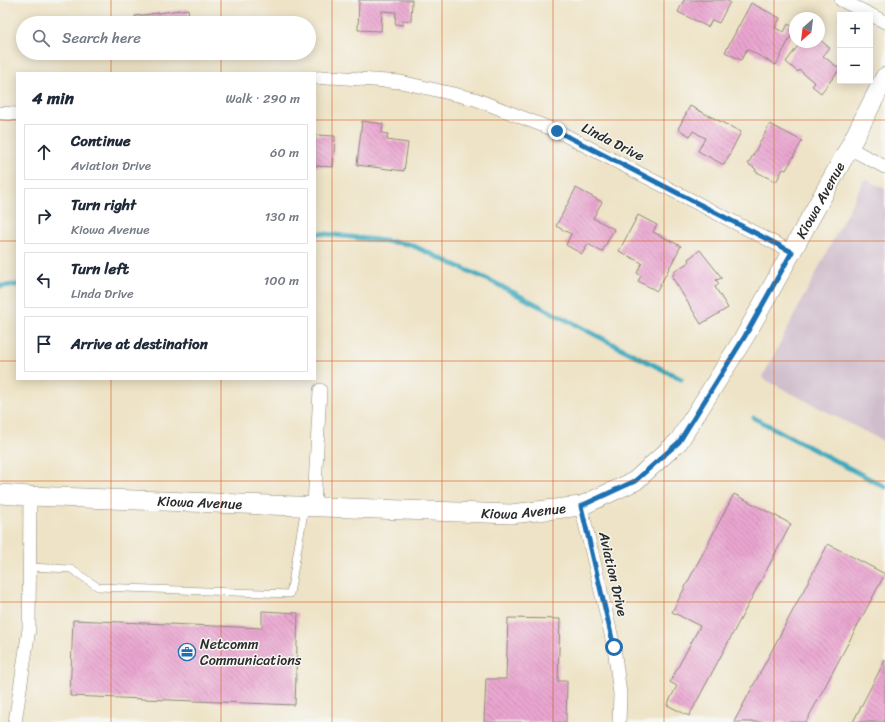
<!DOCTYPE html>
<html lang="en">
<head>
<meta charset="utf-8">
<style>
  :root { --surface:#fff; --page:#f6f6f7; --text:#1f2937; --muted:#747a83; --line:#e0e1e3 }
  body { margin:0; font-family:Sriracha,sans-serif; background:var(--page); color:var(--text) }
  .controls { position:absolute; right:12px; top:12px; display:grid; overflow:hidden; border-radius:0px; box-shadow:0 2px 10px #0003 }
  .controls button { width:36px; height:36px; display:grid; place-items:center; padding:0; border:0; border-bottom:1px solid var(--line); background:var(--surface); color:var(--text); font:20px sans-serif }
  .compass { position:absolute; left:789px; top:12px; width:36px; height:36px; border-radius:50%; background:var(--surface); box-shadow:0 2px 10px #0003; rotate:208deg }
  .stop { position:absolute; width:12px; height:12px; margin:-9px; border:3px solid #1f6fb2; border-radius:50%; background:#fff }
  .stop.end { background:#1f6fb2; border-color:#fff; box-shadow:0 1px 4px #0008 }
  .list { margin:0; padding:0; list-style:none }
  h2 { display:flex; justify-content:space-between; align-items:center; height:52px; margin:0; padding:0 16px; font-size:17px }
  h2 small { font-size:13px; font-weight:400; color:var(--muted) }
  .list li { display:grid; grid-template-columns:26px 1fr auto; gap:12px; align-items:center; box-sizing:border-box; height:56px; margin:0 8px 8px; padding:0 8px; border:1px solid var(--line); border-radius:0px }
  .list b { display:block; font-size:15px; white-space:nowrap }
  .list p { margin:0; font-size:13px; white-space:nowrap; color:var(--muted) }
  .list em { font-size:13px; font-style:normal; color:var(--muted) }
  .icon { flex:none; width:22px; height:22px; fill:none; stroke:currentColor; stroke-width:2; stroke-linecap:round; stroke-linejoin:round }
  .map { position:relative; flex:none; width:885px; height:722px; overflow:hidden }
  .search { position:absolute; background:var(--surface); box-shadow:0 2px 10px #0003; left:16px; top:16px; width:300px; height:44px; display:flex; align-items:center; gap:10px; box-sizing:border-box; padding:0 14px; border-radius:22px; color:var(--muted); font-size:15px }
  .panel { position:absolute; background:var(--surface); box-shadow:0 2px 10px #0003; left:16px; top:72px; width:300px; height:308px; border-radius:0px }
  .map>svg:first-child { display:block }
  .industrial { fill:#d0bdcc }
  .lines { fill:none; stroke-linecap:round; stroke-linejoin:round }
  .stream { stroke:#3ea9bd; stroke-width:5 }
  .building { fill:url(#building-back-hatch) }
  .lane-casing { stroke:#8c8778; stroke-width:8 }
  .street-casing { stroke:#8c8778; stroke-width:14 }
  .secondary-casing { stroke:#8c8778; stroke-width:20 }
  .lane { stroke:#fff; stroke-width:7 }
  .street { stroke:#fff; stroke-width:13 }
  .secondary { stroke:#fff; stroke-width:19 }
  .route { stroke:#1f6fb2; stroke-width:5 }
  .grid { fill:none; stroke:#d5540f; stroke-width:1; stroke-opacity:0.55 }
  .labels { text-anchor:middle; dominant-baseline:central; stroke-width:3; stroke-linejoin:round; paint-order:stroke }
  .street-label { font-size:14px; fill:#2b2b2b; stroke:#f6f6f2 }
  .poi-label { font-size:14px; fill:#2b2b2b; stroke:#f6f6f2; text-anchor:start }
</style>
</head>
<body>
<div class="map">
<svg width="885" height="722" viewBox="0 0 885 722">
  <defs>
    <pattern id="building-back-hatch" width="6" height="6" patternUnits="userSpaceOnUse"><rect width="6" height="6" fill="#eaa6d0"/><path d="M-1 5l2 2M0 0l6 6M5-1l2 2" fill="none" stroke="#be87a9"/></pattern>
  </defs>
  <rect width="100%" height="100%" fill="#f6f6f2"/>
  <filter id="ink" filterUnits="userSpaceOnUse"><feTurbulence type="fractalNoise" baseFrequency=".025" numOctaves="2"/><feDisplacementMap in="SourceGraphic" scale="8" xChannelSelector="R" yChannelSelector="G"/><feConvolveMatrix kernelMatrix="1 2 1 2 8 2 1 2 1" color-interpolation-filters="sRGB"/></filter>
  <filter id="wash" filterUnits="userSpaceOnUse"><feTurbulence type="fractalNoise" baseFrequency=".012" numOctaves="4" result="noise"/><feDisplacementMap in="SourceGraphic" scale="16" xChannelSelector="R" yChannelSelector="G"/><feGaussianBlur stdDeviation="0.9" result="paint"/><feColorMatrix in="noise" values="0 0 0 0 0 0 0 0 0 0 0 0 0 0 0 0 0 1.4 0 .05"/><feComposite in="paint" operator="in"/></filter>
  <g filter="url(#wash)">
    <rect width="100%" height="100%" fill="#eee3c6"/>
    <path class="industrial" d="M864,180H868L885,189V442L762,378Z"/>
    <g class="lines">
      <path class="stream" d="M315,233H318L409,244L493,282L681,379
        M0,286L17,285
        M754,418L885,487"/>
    </g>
    <g id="blocks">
      <path class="building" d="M359,0H412L411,21L403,20V25L395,24L396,12L382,11L381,31L358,30Z
        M684,0H725L730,2L719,23L712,20L708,27L678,12Z
        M751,3L780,18L775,28L784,32L788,24L795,28L776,65L747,49L741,60L725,52Z
        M188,9L190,23H136L135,16Z
        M819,39L830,48L823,56L840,69L821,93L812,86L815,83L799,70L798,72L786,62L801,42H819Z
        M690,106L741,132L724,165L698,151L705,138L693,131L690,136L678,129Z
        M362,121L383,124L382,133L388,134L387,140L408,143L404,171L357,165Z
        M770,124L802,141L786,170L783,169L776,182L755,171L756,169L748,164Z
        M315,135L335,136L333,167L315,166Z
        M576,188L602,202L593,218L614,229L602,252L588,244L582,254L566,245L571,234L556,226Z
        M638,215L657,225L653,232L681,246L657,291L638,281L641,276L637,273L642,263L619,251Z
        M700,250L722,278L716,280L719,284L715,287L728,308L701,324L672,277L675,271L689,262L688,259Z
        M734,494L791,524L689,716L667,705L677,686L670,682L700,626L672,612Z
        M828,544L885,574L806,722H734Z
        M262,611L298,613L295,705L70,696L73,620L262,628Z
        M508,618L560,619L558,681H567L566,722H484L486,679H506Z
        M885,660V722H853Z"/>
    </g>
  </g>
  <g filter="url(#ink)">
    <use href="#blocks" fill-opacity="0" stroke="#8c8778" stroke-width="1"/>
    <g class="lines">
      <defs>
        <path id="lane" d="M29,567L71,569L98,587L290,594L305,507"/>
        <path id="street" d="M841,0L885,22
          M315,78L332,77L401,82L475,99L557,131L792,252
          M0,113L17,114
          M849,148L885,167
          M314,506L320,390
          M581,506L614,647L620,694L619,722
          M15,722L29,629L30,496"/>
        <g id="secondary">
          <path id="s1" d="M0,494L30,496L511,514L581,506L635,481L679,441L745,336L849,148L885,77"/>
        </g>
      </defs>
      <use href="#lane" class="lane-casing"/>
      <use href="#street" class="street-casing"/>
      <use href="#secondary" class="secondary-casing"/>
      <use href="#lane" class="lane"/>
      <use href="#street" class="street"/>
      <use href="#secondary" class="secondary"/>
    </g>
  </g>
  <g class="lines" filter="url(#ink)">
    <path class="route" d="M557,131L792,252L745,336L679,442L635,481L581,506L614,647"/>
  </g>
  <path class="grid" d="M111,0V23M221,0V23M332,0V722M442,0V722M553,0V722M664,0V722M774,0V722M111,53V73M221,53V73M0,120H17M315,120H885M0,241H17M315,241H885M0,361H17M315,361H885M111,379V722M221,379V722M0,481H885M0,602H885"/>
  <defs>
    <symbol id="office-ring" viewBox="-11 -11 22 22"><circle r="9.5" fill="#f6f6f2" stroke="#1f6fb2" stroke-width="1.5"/><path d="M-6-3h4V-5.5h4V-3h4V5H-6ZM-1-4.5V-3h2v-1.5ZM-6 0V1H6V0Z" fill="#1f6fb2"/></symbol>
  </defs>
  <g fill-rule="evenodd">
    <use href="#office-ring" x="177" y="642" width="20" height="20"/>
  </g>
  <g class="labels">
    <g class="street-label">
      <text transform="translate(613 142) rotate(27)">Linda Drive</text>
      <text stroke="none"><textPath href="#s1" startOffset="980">Kiowa Avenue</textPath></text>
      <text stroke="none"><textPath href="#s1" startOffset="200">Kiowa Avenue</textPath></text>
      <text stroke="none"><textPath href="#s1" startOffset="524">Kiowa Avenue</textPath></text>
      <text transform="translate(613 574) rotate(77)">Aviation Drive</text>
    </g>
    <g class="poi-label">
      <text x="200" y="644">Netcomm<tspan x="200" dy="16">Communications</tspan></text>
    </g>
  </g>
</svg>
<div class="controls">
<button>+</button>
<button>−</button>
</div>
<svg class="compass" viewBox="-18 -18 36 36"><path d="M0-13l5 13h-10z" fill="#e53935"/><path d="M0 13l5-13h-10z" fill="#747a83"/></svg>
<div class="stop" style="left:614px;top:647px"></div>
<div class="stop end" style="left:557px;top:131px"></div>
<div class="search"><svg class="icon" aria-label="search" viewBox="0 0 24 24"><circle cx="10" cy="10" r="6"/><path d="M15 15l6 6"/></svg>Search here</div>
<section class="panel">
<h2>4 min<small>Walk · 290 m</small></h2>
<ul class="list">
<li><svg class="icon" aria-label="ahead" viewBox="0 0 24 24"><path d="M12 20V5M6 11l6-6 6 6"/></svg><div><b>Continue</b><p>Aviation Drive</p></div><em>60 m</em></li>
<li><svg class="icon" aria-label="right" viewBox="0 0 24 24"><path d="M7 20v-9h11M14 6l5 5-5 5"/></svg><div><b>Turn right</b><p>Kiowa Avenue</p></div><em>130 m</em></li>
<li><svg class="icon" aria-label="left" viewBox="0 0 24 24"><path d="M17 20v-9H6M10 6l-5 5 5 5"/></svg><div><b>Turn left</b><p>Linda Drive</p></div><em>100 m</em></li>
<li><svg class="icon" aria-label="arrive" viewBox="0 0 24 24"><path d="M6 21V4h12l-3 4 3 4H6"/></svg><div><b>Arrive at destination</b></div></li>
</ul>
</section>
</div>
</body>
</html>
